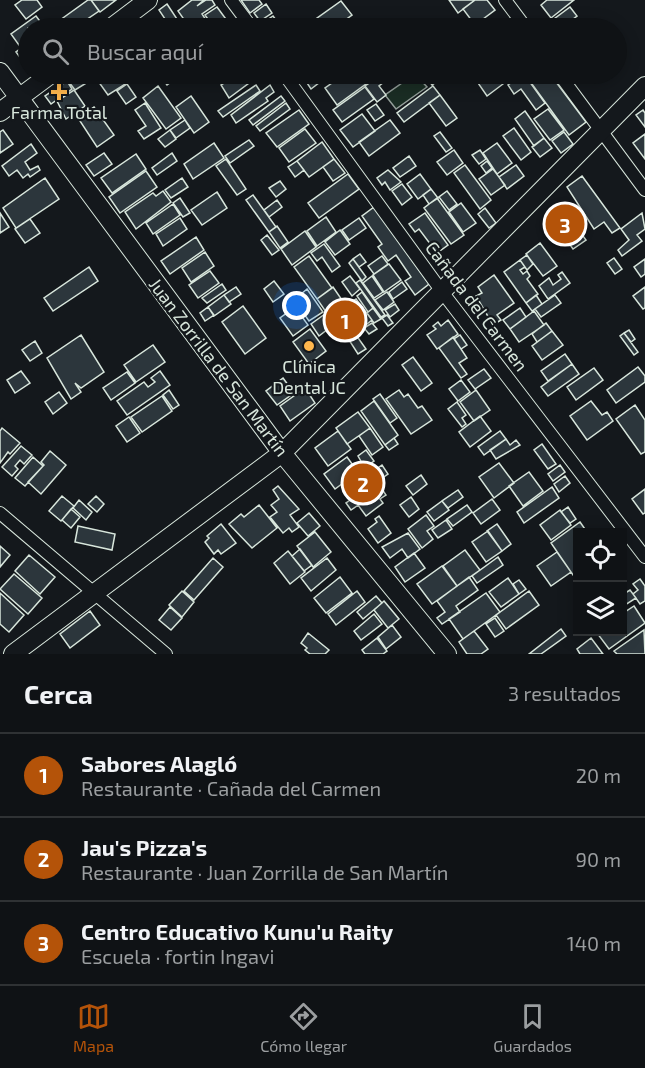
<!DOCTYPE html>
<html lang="es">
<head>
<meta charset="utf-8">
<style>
  :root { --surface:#0f1215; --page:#1d2022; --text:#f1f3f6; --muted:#9b9ea0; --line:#2f3234; --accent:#b45309 }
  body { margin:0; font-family:"Exo 2",sans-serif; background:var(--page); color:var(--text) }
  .controls { position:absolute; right:18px; bottom:18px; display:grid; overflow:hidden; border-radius:0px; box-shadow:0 3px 15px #0003 }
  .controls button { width:54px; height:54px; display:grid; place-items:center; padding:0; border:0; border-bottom:2px solid var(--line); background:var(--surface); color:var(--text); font:30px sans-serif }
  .you { position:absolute; left:297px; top:306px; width:21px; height:21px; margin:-15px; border:4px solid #fff; border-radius:50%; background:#1a73e8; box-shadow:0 0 0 9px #1a73e833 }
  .badge { display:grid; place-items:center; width:39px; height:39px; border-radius:50%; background:var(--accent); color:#fff; font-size:20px; font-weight:700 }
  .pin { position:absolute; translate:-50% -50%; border:3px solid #fff; box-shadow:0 2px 6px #0006 }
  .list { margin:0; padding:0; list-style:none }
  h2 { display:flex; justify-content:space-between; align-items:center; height:78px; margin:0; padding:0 24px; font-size:26px }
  h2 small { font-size:20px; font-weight:400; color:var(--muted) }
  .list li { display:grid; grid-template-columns:39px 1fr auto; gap:18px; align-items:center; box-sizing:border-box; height:84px; padding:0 24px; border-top:2px solid var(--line) }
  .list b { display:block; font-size:22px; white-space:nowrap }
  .list p { margin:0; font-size:20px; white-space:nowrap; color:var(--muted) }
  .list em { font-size:20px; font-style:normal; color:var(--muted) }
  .icon { flex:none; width:33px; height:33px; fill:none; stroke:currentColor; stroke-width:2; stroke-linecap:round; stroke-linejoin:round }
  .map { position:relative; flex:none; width:645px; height:654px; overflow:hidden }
  .search { position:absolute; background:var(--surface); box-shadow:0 3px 15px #0003; left:18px; right:18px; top:18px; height:66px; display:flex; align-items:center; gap:15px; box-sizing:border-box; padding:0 21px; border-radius:33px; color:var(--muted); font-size:22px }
  .sheet { height:330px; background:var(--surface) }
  nav { display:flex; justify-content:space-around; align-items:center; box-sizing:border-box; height:84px; border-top:2px solid var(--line); background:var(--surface); font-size:16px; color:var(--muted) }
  nav a { display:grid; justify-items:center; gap:3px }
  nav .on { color:var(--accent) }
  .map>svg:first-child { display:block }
  .green { fill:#1a2d24; stroke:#939e99; stroke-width:1.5 }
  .building { fill:#2c363c; stroke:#d8e6dc; stroke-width:1.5 }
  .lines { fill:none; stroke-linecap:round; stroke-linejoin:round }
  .street-casing { stroke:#d8e6dc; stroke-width:14 }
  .secondary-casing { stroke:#d8e6dc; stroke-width:20 }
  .street { stroke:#14181c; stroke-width:12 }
  .secondary { stroke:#14181c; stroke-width:18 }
  .poi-dot { fill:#ffb74d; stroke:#14181c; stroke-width:2 }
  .labels { text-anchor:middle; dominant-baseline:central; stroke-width:4.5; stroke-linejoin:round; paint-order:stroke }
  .poi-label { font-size:18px; fill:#d8e6dc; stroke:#14181c }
  .street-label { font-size:18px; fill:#d8e6dc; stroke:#14181c }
</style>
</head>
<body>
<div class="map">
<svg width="645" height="654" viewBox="0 0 645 654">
  <rect width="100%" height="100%" fill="#14181c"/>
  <path class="green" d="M415,74L427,87L396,109L385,95Z"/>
  <path class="building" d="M22,0H37L42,7L26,19L15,5Z
    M88,0H91L99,11L74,28H49Z
    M91,0H116L100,12Z
    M192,0H204L197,6L206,0H212L215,5L202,14L208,23L201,28H190L178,11Z
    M241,0H259L262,4L250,13Z
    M449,0H475L458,13Z
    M475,0H487L495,10L475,25L463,9Z
    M547,0H574L551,18L541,5Z
    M341,1L352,15L334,28H319L313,21Z
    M167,4L177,19L169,25L159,10Z
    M266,4L272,13L260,21L254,13Z
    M217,7L231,26L227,28H214L205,15Z
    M570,7L577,16L561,28L554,19Z
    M36,16L45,28H28V42L21,48L11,34Z
    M273,16L282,28H264L261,24Z
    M554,21L559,28H544Z
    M28,43V60L24,63L16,52Z
    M72,74H82L88,82L75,90L66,78Z
    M93,74H120L127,83L108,95Z
    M159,74H172L175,79L167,85Z
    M238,74H242L249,83L229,98L221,85Z
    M314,74L320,82L311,89L305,80Z
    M345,74H364L370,81L337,105L325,88Z
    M383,74L388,79L379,86L386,95L377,102L365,86Z
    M424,74H448L432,85Z
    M462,74H482L469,83Z
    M492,74H501L507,81L487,96L478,83Z
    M524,74L545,103L536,110L521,89L514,94L508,85Z
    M537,74H550L586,122L569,135L529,80Z
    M67,81L72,89L51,104L45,96Z
    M127,84L136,97L126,104L117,91Z
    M256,85L260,91L223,117L218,111Z
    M270,85L274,92L266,98L268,101L236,123L231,115Z
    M158,86L181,118L166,129L143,98Z
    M433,86L440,95L404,122L397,113Z
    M365,87L374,99L342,122L333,110Z
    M74,90L85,106L66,119L57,101Z
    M440,95L457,118L446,126L429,103Z
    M191,96L209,122L194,133L176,107Z
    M281,96L285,101L253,125L249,120Z
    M145,103L161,128L144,139L138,131L146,126L135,110Z
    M286,103L290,109L260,131L256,126Z
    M376,104L384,115L375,121L367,110Z
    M94,107L114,135L97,147L78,118Z
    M548,109L564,130L550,140L534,119Z
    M299,110L309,124L277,147L266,133Z
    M643,110L645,113V127L636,115Z
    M525,111L544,138L534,146L515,119Z
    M362,114L375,131L353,147L340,130Z
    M185,120L190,128L176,138L170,130Z
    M390,120L400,133L369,156L359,142Z
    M514,128L531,152L521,160L503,136Z
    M305,129L316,143L289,162L279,148Z
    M3,130L13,144L0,153V132Z
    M170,130L176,139L165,147L158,139Z
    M440,132L452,148L446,152L434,136Z
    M564,132L573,144L561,153L552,141Z
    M645,134V159L633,143Z
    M544,138L552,148L540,157L532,147Z
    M249,140L254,146L230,163L225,156Z
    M322,142L334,159L309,177L297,161Z
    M214,143L224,158L193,179L184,164Z
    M497,143L512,163L497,174L483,153Z
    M31,144L37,153L25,162L30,170L38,166L40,170L30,177L28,174L23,178L17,170L9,176L2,166Z
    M454,150L463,163L447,175L437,162Z
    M480,150L486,159L479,164L472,155Z
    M104,153L112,164L94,176L86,165Z
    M172,153L177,161L157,175L152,168Z
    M136,154L146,169L112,193L101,178Z
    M409,156L416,166L400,177L393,168Z
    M226,159L246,189L237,195L216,166Z
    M334,159L345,173L333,181L323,167Z
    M297,161L304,170L295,177L288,167Z
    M487,161L492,168L486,173L481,166Z
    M465,165L491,200L480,209L454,173Z
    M516,165L524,176L507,189L499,177Z
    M493,169L505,185L491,195L479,179Z
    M388,170L401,182L390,190L385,182L382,185L377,178Z
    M146,171L157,187L120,213L109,197Z
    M348,174L359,189L319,218L308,203Z
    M420,174L431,189L418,199L407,184Z
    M582,176L620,228L612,233L604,222L594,229L567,187Z
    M45,178L59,199L16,228L3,208Z
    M182,178L188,187L171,198L165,190Z
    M280,181L286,189L276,197L269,188Z
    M402,184L412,197L402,205L392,191Z
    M431,189L438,198L429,204L423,195Z
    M163,191L171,202L136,229L125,212L153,193L156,196Z
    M447,191L457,204L449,210L439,197Z
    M217,192L227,208L202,225L191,210Z
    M253,195L276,227L269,232L246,200Z
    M180,198L190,213L183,217L173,203Z
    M437,198L464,235L451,244L424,208Z
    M277,200L282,207L269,217L264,210Z
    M461,203L476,223L463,232L449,212Z
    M173,204L180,215L153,234L146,223Z
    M374,207L429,284L415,295L405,281L411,277L396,255L388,261L378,247L382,244L362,216Z
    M485,208L496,223L489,228L478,214Z
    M0,213L9,227L0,233Z
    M425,213L448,245L437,253L419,229L415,232L409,224Z
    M642,213L645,229L637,235L642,241L622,256L618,250L629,240L621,229Z
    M326,217L336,232L317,246L307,231Z
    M180,218L187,229L163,246L156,234Z
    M359,218L366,228L349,240L342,230Z
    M30,219L40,233L25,243L15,229Z
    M277,226L288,242L280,248L269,232Z
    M578,229L586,240L573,249L565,238Z
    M340,230L350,244L335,255L325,242Z
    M305,231L316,247L292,265L281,249Z
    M267,235L279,250L272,255L261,240Z
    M196,237L204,250L170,274L161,261Z
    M540,243L557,266L543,276L526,254Z
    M324,244L340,266L332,272L322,257L317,261L311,253Z
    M205,252L214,266L191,282L182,268Z
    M360,254L366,262L359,267L353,259Z
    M527,255L533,264L527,270L520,260Z
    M309,256L332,288L317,299L294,267Z
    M382,256L388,264L374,274L368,266Z
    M614,258L622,269L615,274L607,263Z
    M353,259L366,277L362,281L349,263Z
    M645,259V274L641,277L634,267Z
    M520,260L525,267L520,270L523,274L527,271L530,276L527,279L538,294L526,303L504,272Z
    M389,264L401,280L384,292L373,275Z
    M89,267L98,281L53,311L44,298Z
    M210,271L219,283L198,298L189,285Z
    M562,272L570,283L548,299L539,286L549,278L553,285L561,279L558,275Z
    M494,275L514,303L497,315L501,320L493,325L476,296L482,293L478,287Z
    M350,276L360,289L352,296L342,282Z
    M372,276L383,292L374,298L363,283Z
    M360,280L385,315L381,317L356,283Z
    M274,281L284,294L273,302L264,289Z
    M402,282L407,289L393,299L389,292Z
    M222,284L226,290L207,303L202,298Z
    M236,287L241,294L229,302L224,295Z
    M333,287L342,300L326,312L317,299Z
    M645,287V308L643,309L633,296Z
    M307,289L323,312L309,321L294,300Z
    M362,292L373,308L368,312L357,296Z
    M387,292L394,302L383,310L375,300Z
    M224,295L231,304L214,316L208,307Z
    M536,295L542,304L532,311L526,303Z
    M555,295L561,303L541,317L535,309Z
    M356,299L372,320L363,327L347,305Z
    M342,302L362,328L347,339L328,312Z
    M395,304L399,310L390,317L385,310Z
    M243,306L266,338L245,354L222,322Z
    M208,307L214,315L205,321L200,313Z
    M295,307L308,325L293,336L280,318Z
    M373,308L381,319L374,323L367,313Z
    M520,308L526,317L510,329L503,320Z
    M534,311L544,325L519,342L510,329Z
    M325,314L333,325L319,336L311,324Z
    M387,315L393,323L388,326L382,318Z
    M448,320L458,334L437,349L427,335L436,329L433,326L438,322L441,326Z
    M372,323L377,329L369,334L364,328Z
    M546,323L552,331L537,342L532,334Z
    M310,329L326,351L309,364L293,342Z
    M629,330L635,339L631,342L624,333Z
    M552,331L563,345L542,360L532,346Z
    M624,333L638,352L634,355L620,336Z
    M81,335L104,372L81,388L75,383L81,392L71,399L47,358Z
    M356,335L366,349L358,354L349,340Z
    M460,335L467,345L461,349L454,339Z
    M453,337L467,358L459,363L467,374L461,378L439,348Z
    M35,341L42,353L30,361L22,350Z
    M153,345L165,362L136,382L124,365Z
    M565,354L572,364L548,381L541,371Z
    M413,357L432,383L421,391L402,365Z
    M572,364L579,374L548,396L541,387Z
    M638,367L645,376V382L616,403L607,390Z
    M594,368L603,380L576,400L567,387Z
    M484,369L491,378L475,389L468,380Z
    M21,371L30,383L15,393L7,380Z
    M160,371L170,385L127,415L117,401L144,382L148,387L155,382L151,378Z
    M127,372L135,383L111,400L103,388Z
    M283,378L294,393L277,405L266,391Z
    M461,380L470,392L458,401L449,389Z
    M305,388L315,403L290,421L280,406Z
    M169,390L179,405L173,409L163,395Z
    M399,390L404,397L408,394L418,408L422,406L432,420L411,434L386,399Z
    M476,390L490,410L474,421L460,402Z
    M59,392L67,403L53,414L45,402Z
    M380,394L397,418L390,423L373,399Z
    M162,396L172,411L142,432L131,417Z
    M374,401L398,435L385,445L361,411Z
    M591,401L602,415L607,412L613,421L587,440L570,416Z
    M457,402L466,415L462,418L466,424L462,427L448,409Z
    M635,405L645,420V452L641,454L616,419Z
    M358,412L370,428L347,444L336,428Z
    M480,416L491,431L470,447L459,432Z
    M129,417L140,433L127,442L116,426Z
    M2,428L20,443L10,454L8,452L0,463V431Z
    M370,428L383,447L372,455L359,436Z
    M338,431L351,449L328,466L315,448Z
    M500,431L506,439L484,455L478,447Z
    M394,438L398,444L389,450L385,445Z
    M506,439L510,445L516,440L520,445L496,459L490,450Z
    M542,444L556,464L548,469L534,450Z
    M21,446L32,455L24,464L20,460L15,466L18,469L12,476L2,467Z
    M366,450L374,461L360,471L365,477L382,465L388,474L371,486L376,493L382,489L386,495L380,499L383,503L366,516L358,505L364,501L348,479L358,472L355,468L362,463L358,456Z
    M50,451L66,465L41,494L28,482L44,465L41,462Z
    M33,457L43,466L25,486L15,478Z
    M347,457L358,472L335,489L324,474Z
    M499,463L514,483L494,498L479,477Z
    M560,465L565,472L553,481L548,474Z
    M529,472L543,491L523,506L509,486Z
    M421,475L427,484L413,495L406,486Z
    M565,476L570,483L559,492L554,484Z
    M278,486L299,509L290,515L299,527L292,532L289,528L283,533L270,517L277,512L271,505L279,499L273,490Z
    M552,487L559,498L524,523L517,512Z
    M645,489V513L643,514L632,499Z
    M458,490L463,497L448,508L442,501Z
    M359,494L364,501L351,510L346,503Z
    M62,496L74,506L61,521L49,511Z
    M96,496L104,504L97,512L88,504Z
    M411,497L419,509L409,517L400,505Z
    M492,499L500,510L481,524L473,513Z
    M79,500L92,512L86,520L73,508Z
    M442,501L449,510L434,521L427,512Z
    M259,505L277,528L252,548L229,524L241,514L244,517Z
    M467,505L472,512L453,526L447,519Z
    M568,507L576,519L570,523L561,512Z
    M71,509L80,517L71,528L62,520Z
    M560,510L571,525L551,540L540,525Z
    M309,513L320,526L308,536L297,523Z
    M426,515L434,526L427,531L433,539L422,548L408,529Z
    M379,516L391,533L378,543L368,529L377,522L375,519Z
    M446,520L452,529L438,538L432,530Z
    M580,522L587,532H578V571L573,575L551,543Z
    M221,524L236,543L221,554L218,550L214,554L205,542L209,538L207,536Z
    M497,524L511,544L502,551L487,531Z
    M78,526L115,534L112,550L75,542Z
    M488,531L502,551L486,562L472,542Z
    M315,532L331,552L313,567L297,546Z
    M408,533L420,549L408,558L402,549L390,558L382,547Z
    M0,546L10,555L0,567Z
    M300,549L312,565L304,571L292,556Z
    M465,550L480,570L457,586L443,566Z
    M288,551L305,572L290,584L274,563Z
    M557,552L571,572L551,586L537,566Z
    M414,553L425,568L405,582L395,567Z
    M29,555L55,577L40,594L15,571Z
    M498,557L503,565L477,583L472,576Z
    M213,558L223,567L194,600L184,591Z
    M327,558L336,570L311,591L301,578Z
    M442,566L457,586L432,604L417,584Z
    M14,574L42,598L28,614L0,589Z
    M340,577L352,593L326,613L314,598Z
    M469,577L478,590L456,606L460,612L442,624L437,618L445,612L437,601Z
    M508,578L519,594L501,607L489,592Z
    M640,579L645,586V601L640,604L633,594L638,590L633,584Z
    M519,580L526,589L519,594L513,584Z
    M630,590L636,598L622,607V595Z
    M182,591L194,602L182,617L169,605Z
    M357,591L365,602L336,625L328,614Z
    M529,591L539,605L506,629L496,615Z
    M0,593L24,615L9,632L0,624Z
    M486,593L500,612L463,639L449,619Z
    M376,596L382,603L363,619L357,612Z
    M384,601L399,619L388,628L374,610Z
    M634,606L645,623L609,649L597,633L622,632V614Z
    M170,607L182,618L171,630L159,620Z
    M90,611L100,625L70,648L60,634Z
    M374,614L382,624L361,640L354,631Z
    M495,618L504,631L495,637L486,624Z
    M392,625L401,637L386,649L378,637Z
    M561,629L566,636L541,654H529Z
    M644,630L645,654H617L614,651Z
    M474,631L488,649L481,654H467L459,642Z
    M308,633L329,650L325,654H310L305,650L307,648L301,643Z
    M377,638L387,651L383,654H365L362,650Z
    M591,638L603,654H580L577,649Z"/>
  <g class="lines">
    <defs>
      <path id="street" d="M231,0L252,28
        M505,0L526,28
        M284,74L443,293L645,557
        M559,74L645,190
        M0,513L166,654"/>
      <path id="secondary" d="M111,28L148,0
        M0,72L282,453L447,654
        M0,112L51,74
        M13,654L282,453L645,86"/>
    </defs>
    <use href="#street" class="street-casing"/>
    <use href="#secondary" class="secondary-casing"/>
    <use href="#street" class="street"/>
    <use href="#secondary" class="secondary"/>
  </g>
  <g class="poi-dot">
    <path d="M56 83h6v6h6v6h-6v6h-6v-6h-6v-6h6z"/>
    <circle cx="309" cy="346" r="6"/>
  </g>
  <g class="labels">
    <g class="poi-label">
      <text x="59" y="112">Farma Total</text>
      <text x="309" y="366">Clínica<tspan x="309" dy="21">Dental JC</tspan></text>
    </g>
    <g class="street-label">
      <text transform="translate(477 306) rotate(53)">Cañada del Carmen</text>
      <text transform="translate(219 367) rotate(53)">Juan Zorrilla de San Martín</text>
    </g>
  </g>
</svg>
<div class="controls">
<button><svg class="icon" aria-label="locate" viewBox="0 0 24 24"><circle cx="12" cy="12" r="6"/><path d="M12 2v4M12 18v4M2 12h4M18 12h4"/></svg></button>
<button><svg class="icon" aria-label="layers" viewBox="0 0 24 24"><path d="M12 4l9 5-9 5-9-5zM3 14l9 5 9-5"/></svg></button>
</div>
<div class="you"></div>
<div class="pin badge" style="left:345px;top:320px">1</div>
<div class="pin badge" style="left:363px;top:483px">2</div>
<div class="pin badge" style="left:565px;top:224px">3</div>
<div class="search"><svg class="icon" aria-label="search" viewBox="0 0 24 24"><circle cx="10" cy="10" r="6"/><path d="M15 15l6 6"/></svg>Buscar aquí</div>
</div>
<section class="sheet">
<h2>Cerca<small>3 resultados</small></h2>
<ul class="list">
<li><span class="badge">1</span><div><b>Sabores Alagló</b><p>Restaurante · Cañada del Carmen</p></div><em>20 m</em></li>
<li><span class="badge">2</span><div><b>Jau's Pizza's</b><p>Restaurante · Juan Zorrilla de San Martín</p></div><em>90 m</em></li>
<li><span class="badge">3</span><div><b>Centro Educativo Kunu'u Raity</b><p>Escuela · fortin Ingavi</p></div><em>140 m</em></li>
</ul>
</section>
<nav>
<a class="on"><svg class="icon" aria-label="map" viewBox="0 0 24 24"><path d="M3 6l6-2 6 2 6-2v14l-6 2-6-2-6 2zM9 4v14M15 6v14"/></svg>Mapa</a>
<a><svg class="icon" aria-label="directions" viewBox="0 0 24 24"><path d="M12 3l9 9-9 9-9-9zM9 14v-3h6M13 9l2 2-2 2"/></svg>Cómo llegar</a>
<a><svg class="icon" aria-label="saved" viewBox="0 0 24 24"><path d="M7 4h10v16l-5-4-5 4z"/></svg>Guardados</a>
</nav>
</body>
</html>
